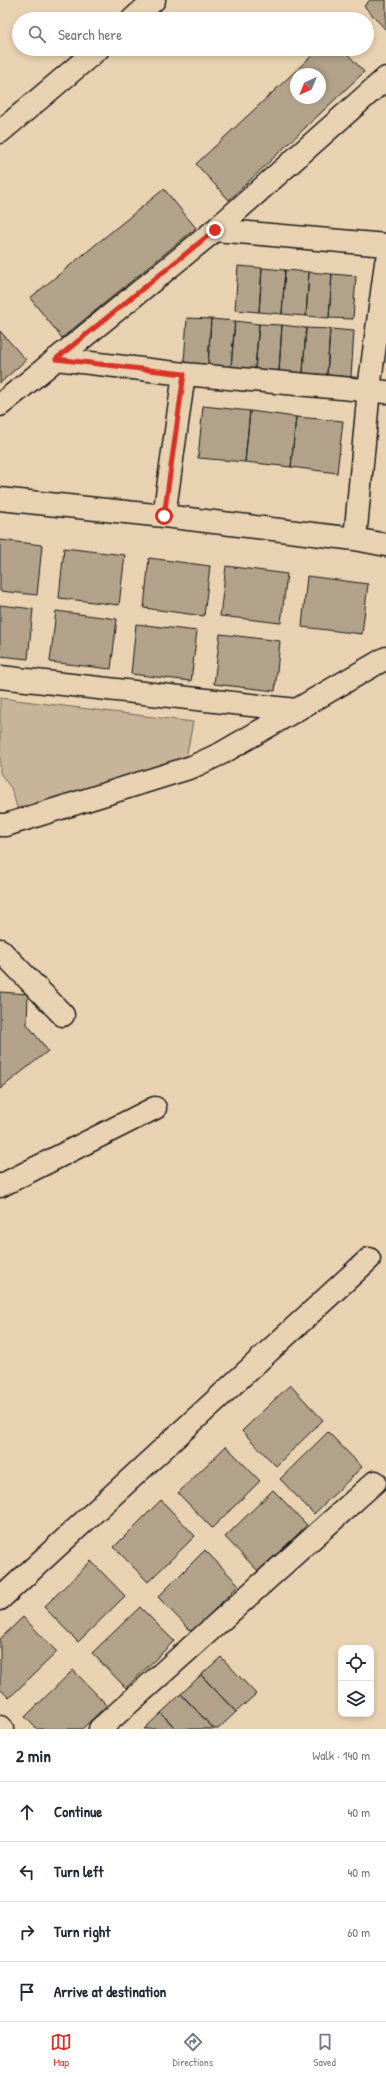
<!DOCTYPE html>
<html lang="en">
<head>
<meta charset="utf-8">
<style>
  :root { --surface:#fff; --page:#f6f6f7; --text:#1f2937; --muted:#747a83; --line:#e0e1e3; --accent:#d93025 }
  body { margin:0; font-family:"Patrick Hand",sans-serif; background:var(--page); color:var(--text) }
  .controls { position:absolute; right:12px; bottom:12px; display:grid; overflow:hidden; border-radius:8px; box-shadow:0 2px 6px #0003 }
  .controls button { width:36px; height:36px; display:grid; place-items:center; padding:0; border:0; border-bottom:1px solid var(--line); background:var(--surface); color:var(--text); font:20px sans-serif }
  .compass { position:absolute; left:290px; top:68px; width:36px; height:36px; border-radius:50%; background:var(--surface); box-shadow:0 2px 6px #0003; rotate:224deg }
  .stop { position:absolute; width:12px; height:12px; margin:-9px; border:3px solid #d93025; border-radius:50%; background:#fff }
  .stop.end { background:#d93025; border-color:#fff; box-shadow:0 1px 4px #0008 }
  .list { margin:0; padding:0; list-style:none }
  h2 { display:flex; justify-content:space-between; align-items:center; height:52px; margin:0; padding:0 16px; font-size:17px }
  h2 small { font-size:13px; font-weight:400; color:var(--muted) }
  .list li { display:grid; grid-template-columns:26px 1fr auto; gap:12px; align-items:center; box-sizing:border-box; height:60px; padding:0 16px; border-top:1px solid var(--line) }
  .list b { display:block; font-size:15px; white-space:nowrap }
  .list em { font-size:13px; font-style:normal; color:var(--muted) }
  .icon { flex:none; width:22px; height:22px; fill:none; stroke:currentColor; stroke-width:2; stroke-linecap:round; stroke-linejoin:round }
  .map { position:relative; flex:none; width:386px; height:1729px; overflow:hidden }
  .search { position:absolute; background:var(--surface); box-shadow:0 2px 6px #0003; left:12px; right:12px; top:12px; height:44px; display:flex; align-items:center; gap:10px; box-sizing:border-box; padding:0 14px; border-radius:22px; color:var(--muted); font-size:15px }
  .sheet { height:292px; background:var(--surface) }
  nav { display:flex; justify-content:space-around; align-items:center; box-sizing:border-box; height:56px; border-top:1px solid var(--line); background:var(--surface); font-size:11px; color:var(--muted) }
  nav a { display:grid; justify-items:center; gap:2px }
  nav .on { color:var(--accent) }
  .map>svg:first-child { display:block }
  .green { fill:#c7b499; stroke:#72685a }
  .building { fill:#b2a28a; stroke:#1c1c1c; fill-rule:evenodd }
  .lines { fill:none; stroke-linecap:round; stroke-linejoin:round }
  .minor-casing { stroke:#1c1c1c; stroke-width:25 }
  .minor { stroke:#e8d2b1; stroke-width:22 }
  .route { stroke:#d93025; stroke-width:5 }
</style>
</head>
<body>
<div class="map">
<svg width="386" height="1729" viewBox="0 0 386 1729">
  <rect width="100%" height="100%" fill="#e8d2b1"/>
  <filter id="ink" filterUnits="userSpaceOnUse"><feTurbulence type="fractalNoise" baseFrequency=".025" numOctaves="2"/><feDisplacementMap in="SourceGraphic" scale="8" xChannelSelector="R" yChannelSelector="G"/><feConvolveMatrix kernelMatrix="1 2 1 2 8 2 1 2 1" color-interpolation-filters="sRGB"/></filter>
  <g filter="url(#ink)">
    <path class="green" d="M0,698L193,722L185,764L18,810L11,788L0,773Z"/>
    <path class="building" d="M370,0H386V30L364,6Z
      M319,49H343L364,72L229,200L196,164ZM296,74H320V98H296Z
      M164,189L196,228L62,338L30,298Z
      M238,266L262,268L259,312L235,310Z
      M262,268L285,270L282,314L259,312Z
      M285,270L309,272L306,316L282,314Z
      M309,272L332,274L329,318L306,316Z
      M332,274L356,276L353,319L329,318Z
      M187,318L211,319L208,365L184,363Z
      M211,319L235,321L231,367L208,365Z
      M235,321L259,324L255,369L231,367Z
      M259,324L282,325L279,371L255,369Z
      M282,325L306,328L303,373L279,371Z
      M306,328L330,329L327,375L303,373Z
      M330,329L354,331L351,377L327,375Z
      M0,331L26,360L0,383Z
      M203,406L250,411L245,462L198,458Z
      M250,411L296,417L291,467L245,462Z
      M296,417L343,421L337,473L291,467Z
      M0,540L42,545L37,595L0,591Z
      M64,548L125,555L119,605L59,598Z
      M149,558L210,566L204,616L144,608Z
      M226,566L287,574L281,623L220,616Z
      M307,576L368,584L362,634L302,627Z
      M0,605L33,609L28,659L0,656Z
      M56,611L117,619L111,669L50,662Z
      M136,624L197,631L191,681L131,674Z
      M220,634L280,641L275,691L214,684Z
      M0,992L28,994L27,1024L48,1051L0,1089Z
      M290,1385L323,1420L276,1466L242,1431Z
      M328,1432L362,1467L314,1514L280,1479Z
      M226,1446L260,1481L212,1528L178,1493Z
      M273,1490L307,1525L259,1572L225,1537Z
      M161,1500L195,1536L148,1582L114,1547Z
      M205,1550L239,1585L192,1632L158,1597Z
      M91,1561L125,1596L78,1642L44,1607Z
      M140,1607L174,1641L126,1688L92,1653Z
      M23,1617L57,1652L9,1698L0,1689V1639Z
      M221,1657L256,1694L236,1712L201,1675Z
      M73,1670L107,1705L82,1729H37L25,1717Z
      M201,1675L236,1712L218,1729H214L181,1694Z
      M181,1694L214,1729H176L161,1713Z
      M161,1713L176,1729H144Z"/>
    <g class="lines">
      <defs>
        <path id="minor" d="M133,19L154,0
          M0,132L98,49
          M215,230L386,245
          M56,359L184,374L386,392
          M0,405L215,230L386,78
          M0,499L164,516L355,539L386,545
          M164,516L184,374
          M355,539L369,389L386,263
          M0,677L296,710
          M0,825H6L192,767L222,753L386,658
          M0,950L63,1015
          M0,1186L155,1108
          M0,1599L369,1259
          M0,1727L2,1729
          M100,1729L375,1482"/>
      </defs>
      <use href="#minor" class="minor-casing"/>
      <use href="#minor" class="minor"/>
    </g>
  </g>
  <g class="lines" filter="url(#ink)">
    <path class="route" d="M164,516L184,374L56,359L215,230"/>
  </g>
</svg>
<div class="controls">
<button><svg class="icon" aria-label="locate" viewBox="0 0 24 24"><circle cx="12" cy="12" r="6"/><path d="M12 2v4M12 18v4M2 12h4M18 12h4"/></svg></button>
<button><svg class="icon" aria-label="layers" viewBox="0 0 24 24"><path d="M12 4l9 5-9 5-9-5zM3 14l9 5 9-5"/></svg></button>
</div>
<svg class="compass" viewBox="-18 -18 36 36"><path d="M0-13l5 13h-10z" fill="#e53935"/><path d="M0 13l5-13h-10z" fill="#747a83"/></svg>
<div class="stop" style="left:164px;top:516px"></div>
<div class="stop end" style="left:215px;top:230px"></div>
<div class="search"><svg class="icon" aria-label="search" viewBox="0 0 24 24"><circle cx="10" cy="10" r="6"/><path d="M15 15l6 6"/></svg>Search here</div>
</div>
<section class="sheet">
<h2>2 min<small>Walk · 140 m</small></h2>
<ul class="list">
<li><svg class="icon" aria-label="ahead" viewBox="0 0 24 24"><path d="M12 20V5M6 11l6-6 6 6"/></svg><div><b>Continue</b></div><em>40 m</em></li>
<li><svg class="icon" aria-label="left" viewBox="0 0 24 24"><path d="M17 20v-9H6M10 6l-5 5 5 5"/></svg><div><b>Turn left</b></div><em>40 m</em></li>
<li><svg class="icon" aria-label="right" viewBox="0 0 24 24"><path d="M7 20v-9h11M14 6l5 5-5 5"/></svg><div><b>Turn right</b></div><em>60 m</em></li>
<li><svg class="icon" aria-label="arrive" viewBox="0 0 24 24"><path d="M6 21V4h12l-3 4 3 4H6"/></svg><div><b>Arrive at destination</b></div></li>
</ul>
</section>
<nav>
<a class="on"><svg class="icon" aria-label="map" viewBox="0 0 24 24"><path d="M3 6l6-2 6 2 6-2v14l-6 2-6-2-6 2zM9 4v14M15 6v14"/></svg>Map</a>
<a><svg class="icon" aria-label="directions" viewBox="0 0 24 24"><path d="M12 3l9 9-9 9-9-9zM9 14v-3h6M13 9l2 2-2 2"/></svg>Directions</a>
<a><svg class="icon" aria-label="saved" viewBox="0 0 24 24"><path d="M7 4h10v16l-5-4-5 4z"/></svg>Saved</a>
</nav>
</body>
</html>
